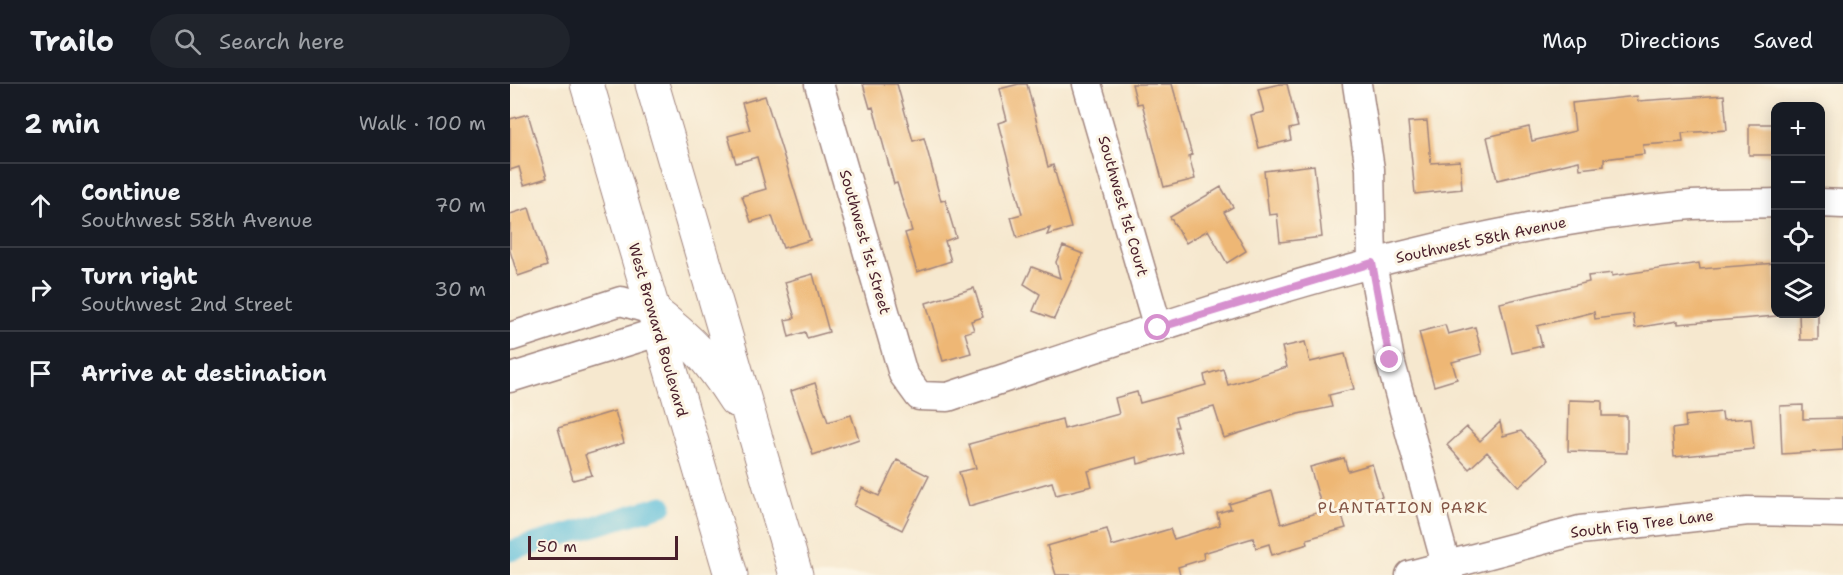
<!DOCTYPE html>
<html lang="en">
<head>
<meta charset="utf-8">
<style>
  :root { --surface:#171b24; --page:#20242c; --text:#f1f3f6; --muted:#9ea1a6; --line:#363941 }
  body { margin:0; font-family:"Shantell Sans",sans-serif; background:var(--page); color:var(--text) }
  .controls { position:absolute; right:18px; top:18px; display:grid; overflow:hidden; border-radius:12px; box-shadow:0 3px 15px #0003 }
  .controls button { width:54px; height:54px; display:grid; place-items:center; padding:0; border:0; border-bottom:2px solid var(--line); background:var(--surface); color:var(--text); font:30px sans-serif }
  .scale { position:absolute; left:18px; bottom:15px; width:150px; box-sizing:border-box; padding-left:6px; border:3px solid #4a1f2b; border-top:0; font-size:16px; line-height:21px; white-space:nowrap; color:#4a1f2b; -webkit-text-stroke:4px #fcf5e5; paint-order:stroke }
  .stop { position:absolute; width:18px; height:18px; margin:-14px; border:4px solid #d690ce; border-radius:50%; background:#fff }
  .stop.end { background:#d690ce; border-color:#fff; box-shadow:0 2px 6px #0008 }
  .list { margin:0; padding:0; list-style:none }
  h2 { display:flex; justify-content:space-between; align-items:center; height:78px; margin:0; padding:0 24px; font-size:26px }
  h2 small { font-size:20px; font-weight:400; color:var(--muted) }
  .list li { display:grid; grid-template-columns:39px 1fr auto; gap:18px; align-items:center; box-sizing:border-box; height:84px; padding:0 24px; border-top:2px solid var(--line) }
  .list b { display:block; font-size:22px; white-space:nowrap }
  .list p { margin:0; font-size:20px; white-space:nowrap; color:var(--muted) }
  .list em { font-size:20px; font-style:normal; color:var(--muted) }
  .icon { flex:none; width:33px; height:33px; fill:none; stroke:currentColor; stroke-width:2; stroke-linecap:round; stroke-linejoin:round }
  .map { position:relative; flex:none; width:1333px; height:491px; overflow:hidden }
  header { display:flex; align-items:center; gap:36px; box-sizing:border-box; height:84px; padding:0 30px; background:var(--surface); border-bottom:2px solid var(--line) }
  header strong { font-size:28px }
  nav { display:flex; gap:33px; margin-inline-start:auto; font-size:21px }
  .search { width:420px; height:54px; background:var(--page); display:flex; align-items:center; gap:15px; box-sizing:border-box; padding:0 21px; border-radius:33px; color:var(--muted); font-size:22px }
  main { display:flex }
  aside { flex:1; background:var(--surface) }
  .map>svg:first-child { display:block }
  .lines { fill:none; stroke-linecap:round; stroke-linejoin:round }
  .canal { stroke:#5cbeda; stroke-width:21 }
  .building { fill:#eeb775 }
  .minor-casing { stroke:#a0847d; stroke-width:31 }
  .major-casing { stroke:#a0847d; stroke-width:35 }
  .minor { stroke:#fff; stroke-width:28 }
  .major { stroke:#fff; stroke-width:33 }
  .route { stroke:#d690ce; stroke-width:8 }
  .labels { text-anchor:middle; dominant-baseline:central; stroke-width:6; stroke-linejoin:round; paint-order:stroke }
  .street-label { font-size:15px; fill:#4a1f2b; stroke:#fcf5e5 }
  .neighbourhood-label { font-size:16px; letter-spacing:1.5px; fill:#835445; stroke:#fcf5e5 }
</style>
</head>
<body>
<header>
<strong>Trailo</strong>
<div class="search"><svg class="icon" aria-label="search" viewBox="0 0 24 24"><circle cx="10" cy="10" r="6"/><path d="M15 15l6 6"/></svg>Search here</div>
<nav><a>Map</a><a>Directions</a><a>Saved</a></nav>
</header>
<main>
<aside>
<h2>2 min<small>Walk · 100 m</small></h2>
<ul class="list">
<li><svg class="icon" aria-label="ahead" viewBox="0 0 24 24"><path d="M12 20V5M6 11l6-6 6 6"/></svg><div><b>Continue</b><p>Southwest 58th Avenue</p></div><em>70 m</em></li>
<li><svg class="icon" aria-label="right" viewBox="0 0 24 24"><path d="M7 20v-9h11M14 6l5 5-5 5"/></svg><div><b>Turn right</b><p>Southwest 2nd Street</p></div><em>30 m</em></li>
<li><svg class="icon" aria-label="arrive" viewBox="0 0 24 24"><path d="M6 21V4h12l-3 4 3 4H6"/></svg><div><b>Arrive at destination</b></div></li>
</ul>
</aside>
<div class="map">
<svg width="1333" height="491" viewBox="0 0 1333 491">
  <rect width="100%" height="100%" fill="#fcf5e5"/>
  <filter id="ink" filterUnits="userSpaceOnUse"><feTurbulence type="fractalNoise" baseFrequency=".0167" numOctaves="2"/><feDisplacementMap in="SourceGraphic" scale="12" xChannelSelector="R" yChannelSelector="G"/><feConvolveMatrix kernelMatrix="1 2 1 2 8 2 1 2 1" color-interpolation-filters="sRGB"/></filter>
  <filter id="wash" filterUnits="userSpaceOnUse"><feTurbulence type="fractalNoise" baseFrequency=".008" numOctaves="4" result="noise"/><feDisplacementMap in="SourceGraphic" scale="24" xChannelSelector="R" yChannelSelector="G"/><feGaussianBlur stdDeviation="1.35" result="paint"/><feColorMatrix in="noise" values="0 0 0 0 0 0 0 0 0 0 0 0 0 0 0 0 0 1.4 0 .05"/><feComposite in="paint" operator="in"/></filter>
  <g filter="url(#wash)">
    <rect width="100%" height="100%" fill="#f6e8cf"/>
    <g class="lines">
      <path class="canal" d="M0,467L152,422"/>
    </g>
    <g id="blocks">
      <path class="building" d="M353,0H387L403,57L414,54L431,117L435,116L446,153L435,157L441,177L407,188L395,149L402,147L387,99L384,100L363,23L360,24Z
        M509,0H517L538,83L543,81L561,144L537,151L540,144L507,154L501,133L512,130L488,39L497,36L489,5Z
        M622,0H662L682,71L679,72L685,95L654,103L632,19L627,20Z
        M770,0H777L788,43L779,45L781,56L749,64L741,31L754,28L748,5Z
        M1214,11L1217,46L1172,49L1173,58L1133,61L1134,70L1094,75V82L1070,85L1069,77L987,96L977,53L1019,43L1022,57L1065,47L1062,19L1127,12L1128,17Z
        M255,12L300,156L273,164L262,132L241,138L232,112L256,105L247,73L226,79L218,52L240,46L232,19Z
        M18,30L37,94L14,101L9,83L0,86V35Z
        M917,37L921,79L950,77L952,105L905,110L898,38Z
        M1239,40H1266V71H1239Z
        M804,81L812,153L770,158L767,130L759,131L754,87Z
        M711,103L723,123L714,128L736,167L717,179L698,146L676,159L660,133Z
        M19,124L37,182L8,192L0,167V130Z
        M553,162L573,170L544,235L523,227L530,210L514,200L522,183L550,194L546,178Z
        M1189,179L1190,185L1266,179V232L1168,240V237L1125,244L1123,230L1085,235L1084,228L1027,242L1032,262L1002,269L990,219L1079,198L1078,192L1102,189V192Z
        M303,190L319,248L297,254L295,248L279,253L275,236L285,234L275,198Z
        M464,204L473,233L461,237L464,246L455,249L461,269L433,277L416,219Z
        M1289,230H1308V256H1290Z
        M935,241L938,250L965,243L972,270L942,278L947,295L924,302L909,248Z
        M795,258L800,278L835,270L844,305L819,311L822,323L788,330L714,354L704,323L665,333L668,343H665L672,368L628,380L627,373L578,387L582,402L546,411L542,398L459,422L449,388L466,384L459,360L552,335L554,345L609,330L605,314L627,308L630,319L696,301L694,291L713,285L718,301L777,283L772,263Z
        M305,299L318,338L341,331L349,355L303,371L281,307Z
        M1059,316L1092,317V332H1117V369L1058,367Z
        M1293,321V335L1333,334V366L1272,370L1270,322Z
        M105,327L114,359L75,371L82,391L63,396L48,344Z
        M1212,328L1213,336L1241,334L1244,365L1164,373L1162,345L1176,343L1175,332Z
        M990,338L993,352L1011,347L1038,376L1009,403L977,368L959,385L937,361L957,343L970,357Z
        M834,374L838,387L862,380L872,413L830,425L836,444L797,455L798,460L762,471L759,460L746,464L743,454L693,469L694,475L668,483L670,491H546L537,462L597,445L602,462L660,445L664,455L710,441L707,429L721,425L719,420L762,407L771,440L813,427L800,383Z
        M387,376L419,392L392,446L344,422L352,404L369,412Z"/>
    </g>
  </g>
  <g filter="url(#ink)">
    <use href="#blocks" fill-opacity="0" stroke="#a0847d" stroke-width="1.5"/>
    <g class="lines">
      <defs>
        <path id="minor" d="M309,0L393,290L409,312L438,313C677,234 918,146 1170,122C1202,119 1234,120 1266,119
          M577,0L648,244
          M847,0L860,85L862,179L880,276L939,491
          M1310,119L1333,120
          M0,253L111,217L142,226
          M0,294L148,248
          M900,491L1070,446L1238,427L1333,429"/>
        <path id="major" d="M77,0L221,491
          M142,0L286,491
          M142,226C181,256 198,274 225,316"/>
      </defs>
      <use href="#minor" class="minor-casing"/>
      <use href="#major" class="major-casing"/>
      <use href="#minor" class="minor"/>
      <use href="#major" class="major"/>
    </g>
  </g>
  <g class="lines" filter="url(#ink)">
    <path class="route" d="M648,244L862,179L880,276"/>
  </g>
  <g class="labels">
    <g class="street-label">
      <text transform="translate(613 122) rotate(74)">Southwest 1st Court</text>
      <text transform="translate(971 156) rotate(-12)">Southwest 58th Avenue</text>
      <text transform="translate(355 158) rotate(74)">Southwest 1st Street</text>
      <text transform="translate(148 246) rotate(74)">West Broward Boulevard</text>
      <text transform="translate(1132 440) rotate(-7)">South Fig Tree Lane</text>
    </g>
    <g class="neighbourhood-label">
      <text x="893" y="423">PLANTATION PARK</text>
    </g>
  </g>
</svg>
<div class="controls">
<button>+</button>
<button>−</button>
<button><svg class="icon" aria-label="locate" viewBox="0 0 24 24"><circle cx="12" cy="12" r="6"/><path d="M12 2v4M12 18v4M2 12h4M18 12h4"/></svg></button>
<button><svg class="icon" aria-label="layers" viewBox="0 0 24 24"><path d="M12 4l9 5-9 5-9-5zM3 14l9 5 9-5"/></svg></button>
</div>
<div class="scale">50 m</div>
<div class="stop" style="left:648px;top:244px"></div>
<div class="stop end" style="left:880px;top:276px"></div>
</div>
</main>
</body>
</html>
